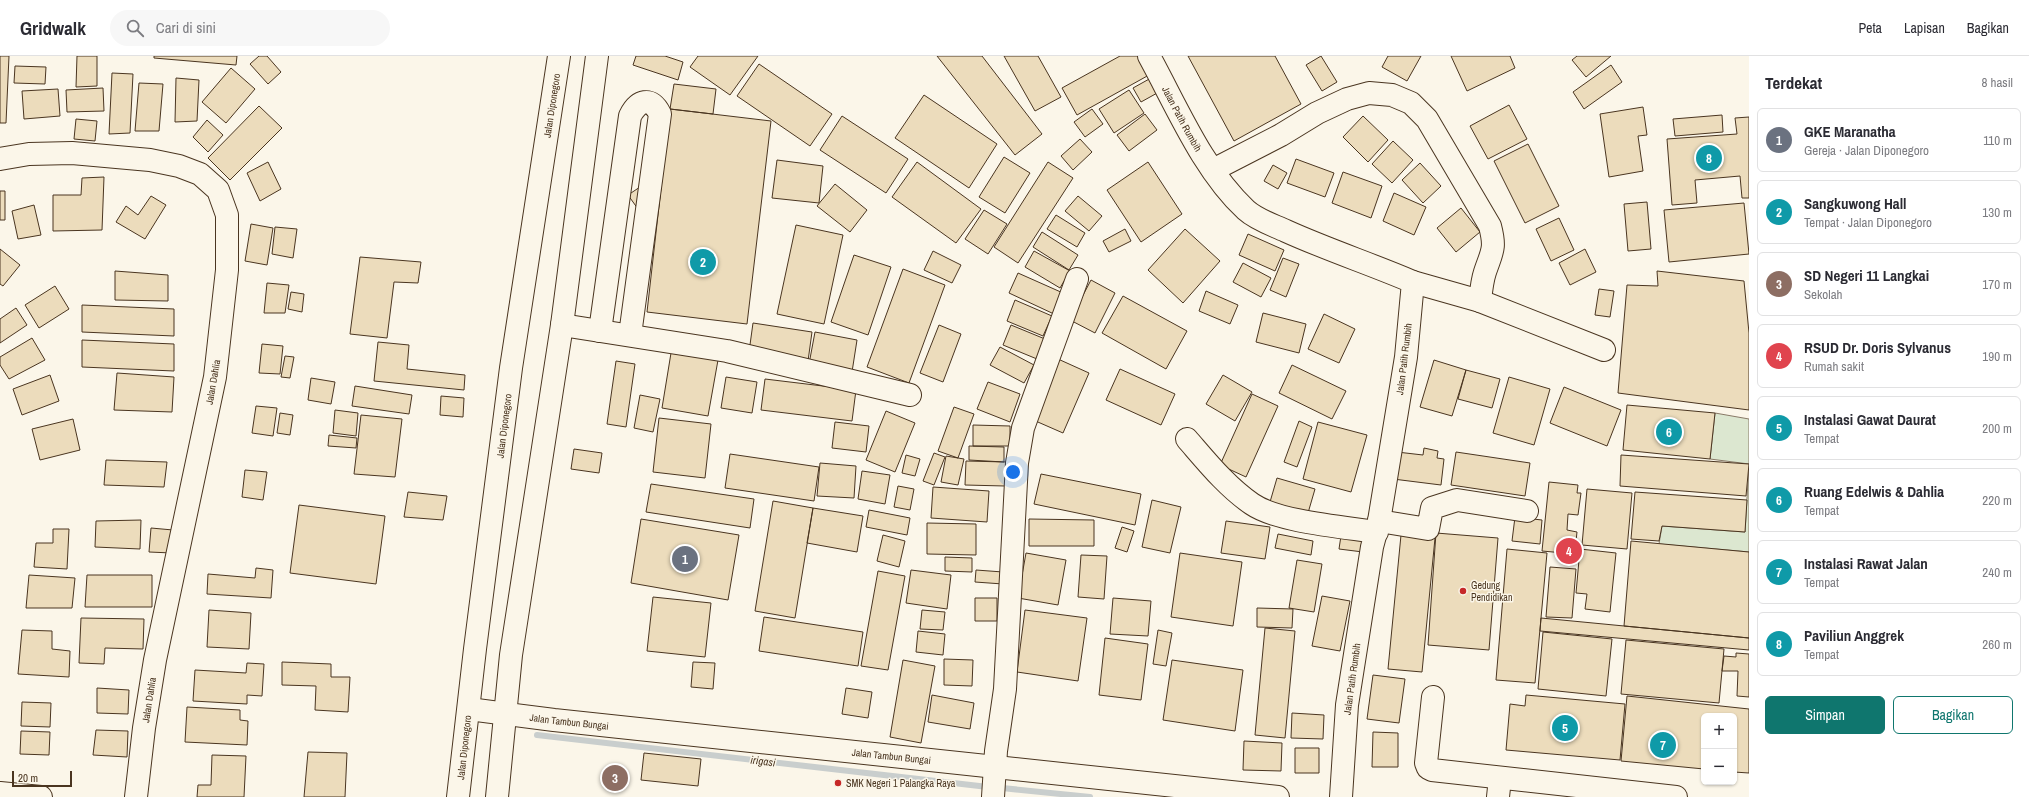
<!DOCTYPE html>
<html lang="id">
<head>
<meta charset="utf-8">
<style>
  :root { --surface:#fff; --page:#f7f7f7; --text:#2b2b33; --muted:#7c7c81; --line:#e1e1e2; --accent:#0f766e }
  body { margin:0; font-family:"Archivo Narrow",sans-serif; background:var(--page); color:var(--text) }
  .controls { position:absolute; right:12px; bottom:12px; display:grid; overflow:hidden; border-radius:6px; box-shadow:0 1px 3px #0004 }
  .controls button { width:36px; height:36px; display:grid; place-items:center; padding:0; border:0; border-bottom:1px solid var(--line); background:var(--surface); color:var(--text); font:20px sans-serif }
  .scale { position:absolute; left:12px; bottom:10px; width:60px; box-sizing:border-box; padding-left:4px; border:2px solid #4a3520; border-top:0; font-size:11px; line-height:14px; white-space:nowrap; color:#4a3520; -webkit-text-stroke:3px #fbf6e9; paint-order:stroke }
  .you { position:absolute; left:1013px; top:416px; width:14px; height:14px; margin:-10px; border:3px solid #fff; border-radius:50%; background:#1a73e8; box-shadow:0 0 0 6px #1a73e833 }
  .badge { display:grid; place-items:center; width:26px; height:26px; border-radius:50%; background:var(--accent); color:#fff; font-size:13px; font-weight:700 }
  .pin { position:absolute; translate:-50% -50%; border:2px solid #fff; box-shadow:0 1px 4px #0006 }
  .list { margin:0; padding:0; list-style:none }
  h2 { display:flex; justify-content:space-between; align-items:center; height:52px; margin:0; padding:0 16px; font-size:17px }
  h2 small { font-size:13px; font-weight:400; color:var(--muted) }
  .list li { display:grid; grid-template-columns:26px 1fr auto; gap:12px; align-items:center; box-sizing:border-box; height:64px; margin:0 8px 8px; padding:0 8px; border:1px solid var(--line); border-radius:6px }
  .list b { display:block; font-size:15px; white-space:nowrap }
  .list p { margin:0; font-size:13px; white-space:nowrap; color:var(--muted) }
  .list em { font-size:13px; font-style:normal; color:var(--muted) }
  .actions { display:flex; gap:8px; padding:12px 16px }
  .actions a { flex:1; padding:9px 0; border:1px solid var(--accent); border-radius:6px; text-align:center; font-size:14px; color:var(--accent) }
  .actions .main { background:var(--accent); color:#fff }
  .icon { flex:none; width:22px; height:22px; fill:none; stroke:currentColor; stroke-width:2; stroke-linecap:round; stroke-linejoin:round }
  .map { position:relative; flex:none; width:1749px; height:741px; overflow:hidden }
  header { display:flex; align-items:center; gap:24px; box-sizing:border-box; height:56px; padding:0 20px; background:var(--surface); border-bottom:1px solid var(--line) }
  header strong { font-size:19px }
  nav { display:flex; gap:22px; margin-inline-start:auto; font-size:14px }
  .search { width:280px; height:36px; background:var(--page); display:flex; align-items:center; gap:10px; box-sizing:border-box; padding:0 14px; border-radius:22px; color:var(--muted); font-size:15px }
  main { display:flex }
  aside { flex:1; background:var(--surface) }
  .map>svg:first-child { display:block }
  .green { fill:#dce7d0; stroke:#887966 }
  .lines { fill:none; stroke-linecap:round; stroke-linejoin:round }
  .stream { stroke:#c9cecd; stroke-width:6 }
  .building { fill:#ecdcbc; stroke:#4a3520 }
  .minor-casing { stroke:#4a3520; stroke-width:24 }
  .major-casing { stroke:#4a3520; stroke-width:24 }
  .minor { stroke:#fbf6e9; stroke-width:22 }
  .major { stroke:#fbf6e9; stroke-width:22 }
  .poi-dot { fill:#c62828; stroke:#fbf6e9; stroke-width:1.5 }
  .labels { text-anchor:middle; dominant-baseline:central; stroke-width:3; stroke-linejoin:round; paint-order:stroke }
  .street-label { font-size:10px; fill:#4a3520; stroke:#fbf6e9 }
  .poi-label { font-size:10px; fill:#4a3520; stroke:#fbf6e9; text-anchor:start }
  .water-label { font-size:11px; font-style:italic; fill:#4a3520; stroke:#fbf6e9 }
</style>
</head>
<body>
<header>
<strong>Gridwalk</strong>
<div class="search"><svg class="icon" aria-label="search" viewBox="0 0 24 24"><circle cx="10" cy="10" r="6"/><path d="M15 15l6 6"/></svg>Cari di sini</div>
<nav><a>Peta</a><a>Lapisan</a><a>Bagikan</a></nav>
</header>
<main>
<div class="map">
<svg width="1749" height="741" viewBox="0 0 1749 741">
  <rect width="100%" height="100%" fill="#fbf6e9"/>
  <path class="green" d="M1715,357L1749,363V496L1659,488L1662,470L1745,476L1749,408L1710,403Z"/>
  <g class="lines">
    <path class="stream" d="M537,679L988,731
      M1002,732L1090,741"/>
  </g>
  <path class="building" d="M0,0H9L6,67H0Z
    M77,0H97V30L76,31Z
    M154,0H237L236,9L154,2Z
    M259,0H267L281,16L268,28L250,8Z
    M636,0H665L683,6L678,24L633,9Z
    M698,0H758L730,39L690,11Z
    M937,0H982L1042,78L1015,99Z
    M1004,0H1038L1061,41L1035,55Z
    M1120,0H1138L1149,19L1077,59L1062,32Z
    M1188,0H1275L1301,48L1234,85Z
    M1321,0L1337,26L1322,35L1306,9Z
    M1388,0H1421L1407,25L1382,11Z
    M1451,0H1510L1515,12L1467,35Z
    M1577,0H1611L1586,21L1572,4Z
    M759,8L832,58L810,90L737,40Z
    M1611,9L1622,26L1584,53L1573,36Z
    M15,10L46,11L45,28L14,27Z
    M231,12L255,33L226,67L202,46Z
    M112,17L133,18L130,77L109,78Z
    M176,22L199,24L197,65L175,66Z
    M1151,22L1159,36L1141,46L1133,32Z
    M139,27L163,28L159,75H135Z
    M674,28L716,33L713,58L670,53Z
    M103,32L104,55L67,56L66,34Z
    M58,33L60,60L24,63L22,35Z
    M1129,34L1144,57L1114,77L1099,53Z
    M924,39L997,88L969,132L895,82Z
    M1509,49L1527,83L1488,103L1470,70Z
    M259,50L282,72L230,124L208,102Z
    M1643,51L1647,79L1638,80L1643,115L1609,121L1600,58Z
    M670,53L771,65L747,268L647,256Z
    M1092,53L1103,68L1085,81L1074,66Z
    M1145,58L1157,74L1129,95L1117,79Z
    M1722,59L1723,76L1675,80L1673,63Z
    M842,60L908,103L886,137L820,94Z
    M1363,60L1388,84L1368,106L1343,81Z
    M1749,61V142H1742L1740,120L1695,124L1697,147L1672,149L1667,83L1737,78L1735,62Z
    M76,63L97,65L95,85L74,83Z
    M207,64L223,79L208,96L193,81Z
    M1080,83L1092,96L1073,114L1061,100Z
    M1393,85L1413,104L1392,127L1372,108Z
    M1528,88L1559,150L1525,167L1494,105Z
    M1004,101L1030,117L1005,157L979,141Z
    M1296,103L1334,117L1325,141L1287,127Z
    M777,104L823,110L819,147L772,142Z
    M268,106L281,133L260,145L247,117Z
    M917,106L981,153L956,187L892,141Z
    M1048,106L1073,122L1018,207L994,191Z
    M1148,106L1182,158L1141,186L1107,134Z
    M1420,107L1441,130L1423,147L1402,124Z
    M1273,109L1287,117L1278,133L1264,125Z
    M1343,116L1382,130L1371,162L1332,147Z
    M104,121L102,174L53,175V139H81L82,122Z
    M835,128L867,154L850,176L817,150Z
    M643,129L661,131L658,156L638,153L628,139Z
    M0,135H5V164H0Z
    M1394,137L1426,151L1414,179L1383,165Z
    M151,140L166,149L145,183L116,166L126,150L138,159Z
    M1078,140L1102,160L1089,175L1065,155Z
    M1647,146L1651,193L1628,195L1624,148Z
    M1744,147L1749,198L1669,206L1664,154Z
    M34,149L41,179L18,183L12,155Z
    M1461,152L1480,176L1456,196L1437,172Z
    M984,154L1007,168L988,198L965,183Z
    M1056,159L1085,177L1077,191L1047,173Z
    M1559,162L1574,194L1551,205L1536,173Z
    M251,168L273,172L267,209L245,205Z
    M796,169L843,179L824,268L777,258Z
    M275,171L297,173L293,202L272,198Z
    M1125,173L1131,185L1109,196L1103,185Z
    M1185,173L1220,205L1183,247L1148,214Z
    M1042,176L1078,199L1069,214L1033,191Z
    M1248,178L1284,194L1275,215L1239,199Z
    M0,193L20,209L3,230L0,228Z
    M1585,193L1596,216L1570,229L1559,207Z
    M933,195L961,209L952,227L924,214Z
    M1034,195L1070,215L1060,232L1025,211Z
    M854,199L891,211L868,279L831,266Z
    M360,201L421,206L418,227L394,226L387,282L350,278Z
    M1283,202L1299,208L1286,241L1270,234Z
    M1243,207L1271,222L1261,241L1233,226Z
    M903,213L945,229L909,327L867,311Z
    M115,215L168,219V245L115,244Z
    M1657,215L1744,225L1749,277V354L1618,337L1627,229L1658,230Z
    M1018,217L1063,237L1054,258L1009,237Z
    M1091,224L1115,237L1095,277L1070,264Z
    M267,227L289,229L285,257H264Z
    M55,230L69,253L39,272L25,249Z
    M1599,233L1614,235L1610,261L1595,259Z
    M1206,235L1238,249L1230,268L1199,255Z
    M291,236L304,238L302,256L288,253Z
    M1123,240L1187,275L1166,313L1102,277Z
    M1015,244L1052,260L1043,280L1007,265Z
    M82,249L174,253V280L82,276Z
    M16,252L27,269L0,287V263Z
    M1263,257L1306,268L1299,297L1256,286Z
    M1324,258L1355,273L1339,307L1308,293Z
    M753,267L812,276L808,305L749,296Z
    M939,269L961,278L943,326L920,317Z
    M1011,269L1045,283L1037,303L1003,289Z
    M815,276L857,284L852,316L809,308Z
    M32,282L45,304L9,323L0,309V301Z
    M82,284L174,288V315L82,311Z
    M378,286L409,289L407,313L465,319L464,334L374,325Z
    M262,288L283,290L280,318L259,317Z
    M1000,291L1034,309L1024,327L990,309Z
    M671,297L718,304L708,360L662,352Z
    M285,300L294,301L290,322L281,321Z
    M1058,303L1089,317L1063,377L1031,363Z
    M1434,304L1466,314L1452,360L1420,351Z
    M616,305L635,308L626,371L607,368Z
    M1292,309L1346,335L1332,363L1279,337Z
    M1120,313L1175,338L1161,369L1106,344Z
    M1466,314L1500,323L1492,352L1458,343Z
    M117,317L174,321L172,356L114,354Z
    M50,319L59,345L22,359L13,333Z
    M1223,319L1252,336L1235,365L1206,348Z
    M726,321L757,326L752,357L721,352Z
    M1509,321L1550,333L1534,389L1493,377Z
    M311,322L335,326L331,348L308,344Z
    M765,323L856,334L852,365L761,354Z
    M988,326L1020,338L1010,366L977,353Z
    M355,330L412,339L409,358L352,350Z
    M1564,331L1621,354L1607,390L1550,367Z
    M1252,338L1278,350L1246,421L1220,409Z
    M640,339L660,343L653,376L634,372Z
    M441,340L464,342L463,361L440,359Z
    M1627,349L1715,357L1710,403L1623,394Z
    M256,350L277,352L273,380L252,377Z
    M954,351L974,358L958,402L938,395Z
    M335,354L358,357L356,380L333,377Z
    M886,355L915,367L895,416L866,404Z
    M280,357L293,359L290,379L277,377Z
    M361,359L402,363L395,421L354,418Z
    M659,362L711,368L705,422L653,416Z
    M73,363L80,394L40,404L32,373Z
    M1299,365L1312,371L1297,411L1284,406Z
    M835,366L869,370L866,396L832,392Z
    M1318,366L1367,379L1351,436L1303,423Z
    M973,369L1010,370V390H973Z
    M329,379L357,382L356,392L328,390Z
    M969,390L1004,391V406L969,404Z
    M1424,392L1438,395L1437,402L1444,403L1441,429L1393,423L1397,396L1423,399Z
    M574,393L602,397L599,417L571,413Z
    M1456,396L1530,407L1525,440L1451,429Z
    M934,397L945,401L934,429L923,425Z
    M730,398L819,411L814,445L725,432Z
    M906,399L920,403L915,420L902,417Z
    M1621,399L1749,408L1746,440L1620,430Z
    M946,400L964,403L958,429L941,426Z
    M106,404L167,406L164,431L104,429Z
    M966,405L1006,406L1005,430L965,429Z
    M820,407L856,410L854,442L817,440Z
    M245,414L267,416L263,444L242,441Z
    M862,415L890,419L885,448L858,443Z
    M1041,418L1141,438L1135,469L1034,448Z
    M1277,422L1315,433L1308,457L1270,446Z
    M1549,426L1578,429L1577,437H1581L1578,459L1568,458L1567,474L1577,476L1575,494L1565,493L1564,497L1542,495Z
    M651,428L754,443L750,472L646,456Z
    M898,430L914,433L910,454L894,451Z
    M933,431L989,435L987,466L931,462Z
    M1587,433L1632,437L1627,493L1582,489Z
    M408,436L447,440L443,464L404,461Z
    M1635,436L1747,444L1745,476L1662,470L1659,485L1631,483Z
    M1152,444L1181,451L1170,497L1142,491Z
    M773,445L813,452L795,562L755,555Z
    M299,449L385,460L376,528L290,517Z
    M813,452L863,460L857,496L807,487Z
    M869,454L910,462L907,479L866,471Z
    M1515,461L1542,464L1540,488L1512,485Z
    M641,463L739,479L728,544L631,527Z
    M1029,463L1094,464V490H1029Z
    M141,464L140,493L95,491L96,465Z
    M1226,465L1270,471L1265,503L1221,497Z
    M927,467L976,468V499L927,498Z
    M1122,471L1134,475L1127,496L1115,492Z
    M151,472L173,474L172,497L149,496Z
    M53,473H69L67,513L34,511L36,487H53Z
    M1342,473L1366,477L1363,496L1339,493Z
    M1436,477L1498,482L1489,594L1428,589Z
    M1278,478L1313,485L1311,499L1275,492Z
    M883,479L905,485L899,511L877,505Z
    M1401,479L1435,482L1422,616L1388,613Z
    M1631,485L1749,496V582L1624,570Z
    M1507,493L1547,497L1535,627L1496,624Z
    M1580,493L1616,497L1610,556L1585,553L1587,538L1576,537Z
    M1026,497L1066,504L1058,549L1018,542Z
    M1180,497L1242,506L1233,570L1171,561Z
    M1081,499L1107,500L1104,543L1078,541Z
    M945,501L972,502V516L945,515Z
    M1297,504L1322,508L1314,556L1289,552Z
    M1550,511L1576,513L1572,562L1546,561Z
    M256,512L273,514L271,542L207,538L208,518L255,522Z
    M911,514L951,519L947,553L906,547Z
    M976,514L1003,516V528L975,526Z
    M878,515L905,520L888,614L861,610Z
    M29,519L75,522L72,552H26Z
    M87,519H152V551H85Z
    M1322,540L1350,545L1340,595L1312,590Z
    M653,541L711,547L705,601L647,595Z
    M975,542H997V565H975Z
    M1113,542L1151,545L1148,580L1110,578Z
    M1257,552L1293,553L1292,572L1257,571Z
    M209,554L251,557L249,593L207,591Z
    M922,554L945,556L943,574L920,573Z
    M1025,554L1087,562L1078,625L1017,616Z
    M764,561L863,576L858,610L759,595Z
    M81,562L144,563L143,593L105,592L104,608L79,607Z
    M1541,562L1749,582V594L1540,575Z
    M1265,572L1295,575L1285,682L1255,679Z
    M22,574L52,575V593L70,595L69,621L18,618Z
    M1158,574L1172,577L1166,610L1153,608Z
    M918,575L945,578L943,599L916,596Z
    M1543,576L1612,583L1606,640L1538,633Z
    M1105,582L1148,588L1141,644L1099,639Z
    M1626,584L1724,593L1719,647L1621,638Z
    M1736,597L1749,598V641L1737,640L1738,615H1722L1724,600L1736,601Z
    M944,603L973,604L972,630L944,629Z
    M903,604L935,610L921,687L890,681Z
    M1172,604L1243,614L1235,675L1163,664Z
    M282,606L331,608V621H350L348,656L315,654L316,630L282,629Z
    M693,606L715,607L713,633L691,631Z
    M247,607L264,608L262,640L247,639V648L193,645L195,614L246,617Z
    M1373,619L1405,623L1399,667L1367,663Z
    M97,632L129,634L128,658L97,657Z
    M846,632L872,636L868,662L842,658Z
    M932,639L974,647L970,673L928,666Z
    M1526,639L1625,648L1620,704L1506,694L1510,648L1525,650Z
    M1627,640L1749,653V717L1734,716V660H1704V713L1621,705Z
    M22,646L51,647L50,671L21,670Z
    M187,651L240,654V664L248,665L247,689L185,686Z
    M1292,657L1324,659L1323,683L1291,682Z
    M96,674L128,675L127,701L93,699Z
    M21,675L50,676L49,699L20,698Z
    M1373,676L1398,677V711H1372Z
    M1244,685L1282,687L1281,715L1243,714Z
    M1295,692H1319V717H1295Z
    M308,696L347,697L345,741H304Z
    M644,697L701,703L698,730L641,724Z
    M212,699L246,700L244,741H197L198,729H211Z"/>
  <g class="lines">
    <defs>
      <g id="minor">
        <path id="s1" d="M1149,0C1177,51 1203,114 1246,154C1257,164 1273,169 1286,175C1328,194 1371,208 1413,226L1406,301L1379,465L1372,491L1347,649L1341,741"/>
        <path d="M0,103L29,98L72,97L150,104L179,110L200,118L218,134L227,159V214L215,321L155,604L144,672L136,741"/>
        <path d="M1213,114L1281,79L1317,57L1347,43L1369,37L1392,39L1411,47L1427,63L1490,170C1496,193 1492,195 1485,216C1482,225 1481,235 1480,245"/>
        <path d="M1413,226L1480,245L1604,294"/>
        <path d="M562,269L727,295L910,339"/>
        <path d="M600,275L630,60C638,44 651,40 660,58L630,279"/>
        <path d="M1187,383C1207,406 1227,431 1252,448C1278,466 1344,471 1377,476"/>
        <path d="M1379,465L1428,473L1432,452L1457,444L1527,455"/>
        <path d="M1433,641L1426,707L1428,712L1432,714L1676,741"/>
        <path d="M0,737L41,741"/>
        <path d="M993,741L996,695L1005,633L1017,407L1023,372L1077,223"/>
        <path d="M1498,741L1500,722"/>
      </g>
      <g id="major">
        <path id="s2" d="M469,653L554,664L1278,741"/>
        <path id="s3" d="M458,741L475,593L511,312L559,0"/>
        <path d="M497,741L511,599L562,269L597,0"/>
      </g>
    </defs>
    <use href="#minor" class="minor-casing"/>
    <use href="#major" class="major-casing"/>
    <use href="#minor" class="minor"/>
    <use href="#major" class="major"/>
  </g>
  <g class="poi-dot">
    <circle cx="1463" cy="535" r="4"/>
    <circle cx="838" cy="727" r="4"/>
  </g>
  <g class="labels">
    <g class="street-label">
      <text stroke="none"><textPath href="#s3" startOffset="698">Jalan Diponegoro</textPath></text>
      <text stroke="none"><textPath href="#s1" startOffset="71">Jalan Patih Rumbih</textPath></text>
      <text transform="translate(1404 303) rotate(-83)">Jalan Patih Rumbih</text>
      <text transform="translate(213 326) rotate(-80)">Jalan Dahlia</text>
      <text stroke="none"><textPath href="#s3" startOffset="374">Jalan Diponegoro</textPath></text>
      <text transform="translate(1352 623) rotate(-82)">Jalan Patih Rumbih</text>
      <text transform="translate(149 644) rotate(-81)">Jalan Dahlia</text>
      <text stroke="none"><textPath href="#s2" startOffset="101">Jalan Tambun Bungai</textPath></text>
      <text stroke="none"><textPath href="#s3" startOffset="50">Jalan Diponegoro</textPath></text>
      <text stroke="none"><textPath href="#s2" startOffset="425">Jalan Tambun Bungai</textPath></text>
    </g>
    <g class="poi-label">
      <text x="1471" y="529">Gedung<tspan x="1471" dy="12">Pendidikan</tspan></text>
      <text x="846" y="727">SMK Negeri 1 Palangka Raya</text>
    </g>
    <g class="water-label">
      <text transform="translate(763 705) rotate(7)">irigasi</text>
    </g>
  </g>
</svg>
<div class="controls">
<button>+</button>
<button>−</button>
</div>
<div class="scale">20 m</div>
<div class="you"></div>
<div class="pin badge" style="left:685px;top:503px;background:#6b7280">1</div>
<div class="pin badge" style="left:703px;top:206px;background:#0f9aa8">2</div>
<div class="pin badge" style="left:615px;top:722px;background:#8d6e63">3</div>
<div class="pin badge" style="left:1569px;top:495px;background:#e0444e">4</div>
<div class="pin badge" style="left:1565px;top:672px;background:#0f9aa8">5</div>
<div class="pin badge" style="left:1669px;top:376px;background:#0f9aa8">6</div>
<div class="pin badge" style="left:1663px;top:689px;background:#0f9aa8">7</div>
<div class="pin badge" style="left:1709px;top:102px;background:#0f9aa8">8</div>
</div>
<aside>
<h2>Terdekat<small>8 hasil</small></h2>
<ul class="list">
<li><span class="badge" style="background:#6b7280">1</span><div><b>GKE Maranatha</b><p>Gereja · Jalan Diponegoro</p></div><em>110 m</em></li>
<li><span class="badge" style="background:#0f9aa8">2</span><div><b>Sangkuwong Hall</b><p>Tempat · Jalan Diponegoro</p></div><em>130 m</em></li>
<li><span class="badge" style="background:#8d6e63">3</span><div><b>SD Negeri 11 Langkai</b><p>Sekolah</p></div><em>170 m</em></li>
<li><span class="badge" style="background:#e0444e">4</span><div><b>RSUD Dr. Doris Sylvanus</b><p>Rumah sakit</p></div><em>190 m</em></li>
<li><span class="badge" style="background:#0f9aa8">5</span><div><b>Instalasi Gawat Daurat</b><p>Tempat</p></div><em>200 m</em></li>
<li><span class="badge" style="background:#0f9aa8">6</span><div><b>Ruang Edelwis &amp; Dahlia</b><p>Tempat</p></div><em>220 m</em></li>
<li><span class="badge" style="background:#0f9aa8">7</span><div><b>Instalasi Rawat Jalan</b><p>Tempat</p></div><em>240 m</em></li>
<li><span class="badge" style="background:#0f9aa8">8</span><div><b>Paviliun Anggrek</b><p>Tempat</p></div><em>260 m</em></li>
</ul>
<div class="actions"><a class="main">Simpan</a><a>Bagikan</a></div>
</aside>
</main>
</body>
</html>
